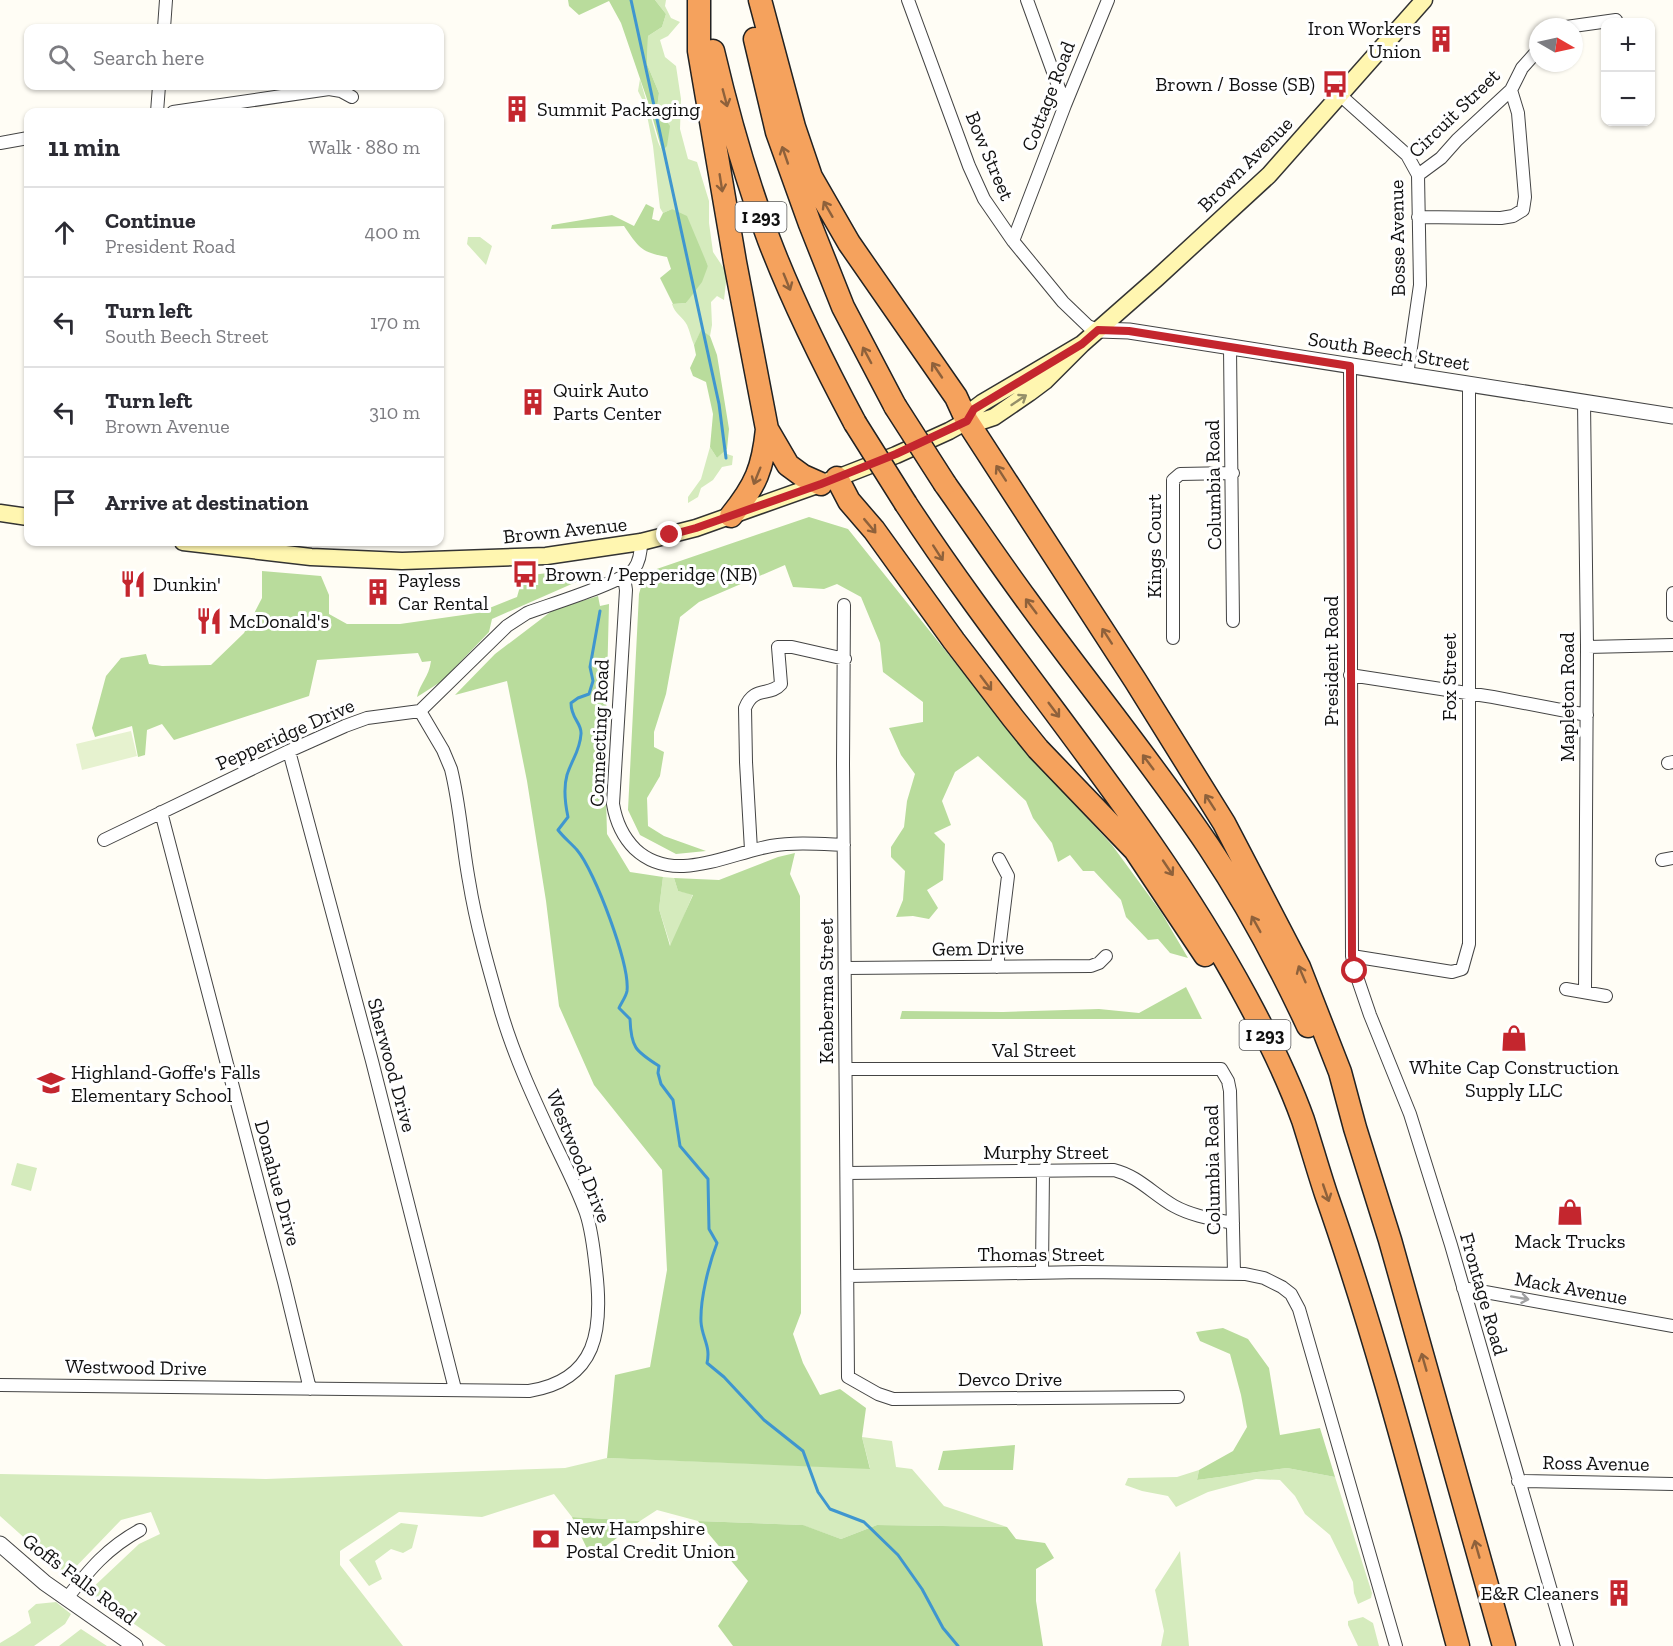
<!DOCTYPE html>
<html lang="en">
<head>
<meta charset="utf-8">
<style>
  :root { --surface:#fff; --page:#f2f2f3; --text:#2b2b33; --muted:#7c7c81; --line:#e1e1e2 }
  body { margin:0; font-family:"Zilla Slab",serif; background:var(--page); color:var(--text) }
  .controls { position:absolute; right:18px; top:18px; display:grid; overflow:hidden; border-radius:12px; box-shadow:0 2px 4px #0004 }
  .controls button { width:54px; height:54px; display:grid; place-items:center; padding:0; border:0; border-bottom:2px solid var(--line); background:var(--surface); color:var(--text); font:30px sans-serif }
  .compass { position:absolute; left:1529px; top:18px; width:54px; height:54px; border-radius:50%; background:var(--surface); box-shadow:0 2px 4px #0004; rotate:99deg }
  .stop { position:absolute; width:18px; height:18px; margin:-14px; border:4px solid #c4262e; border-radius:50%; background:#fff }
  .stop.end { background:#c4262e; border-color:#fff; box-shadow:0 2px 6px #0008 }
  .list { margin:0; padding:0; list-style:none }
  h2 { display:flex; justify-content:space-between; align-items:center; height:78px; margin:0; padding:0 24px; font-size:26px }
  h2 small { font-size:20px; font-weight:400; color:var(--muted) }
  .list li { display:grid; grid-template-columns:39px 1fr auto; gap:18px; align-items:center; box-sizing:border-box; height:90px; padding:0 24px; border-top:2px solid var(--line) }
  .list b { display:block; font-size:22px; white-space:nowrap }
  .list p { margin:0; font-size:20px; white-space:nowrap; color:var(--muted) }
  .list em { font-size:20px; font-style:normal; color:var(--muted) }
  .icon { flex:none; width:33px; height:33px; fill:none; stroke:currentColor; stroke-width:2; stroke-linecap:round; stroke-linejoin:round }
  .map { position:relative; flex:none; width:1673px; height:1646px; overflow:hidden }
  .search { position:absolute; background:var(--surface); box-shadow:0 2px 4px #0004; left:24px; top:24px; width:420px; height:66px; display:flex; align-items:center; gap:15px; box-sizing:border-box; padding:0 21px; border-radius:12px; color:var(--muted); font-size:22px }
  .panel { position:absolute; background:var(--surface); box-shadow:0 2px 4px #0004; left:24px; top:108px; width:420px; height:438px; border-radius:12px }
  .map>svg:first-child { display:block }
  .green { fill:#d5ebbd }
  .forest { fill:#b9dc9c }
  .pitch { fill:#e6f2cf }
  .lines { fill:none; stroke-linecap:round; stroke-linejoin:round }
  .stream { stroke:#3f96cf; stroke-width:3 }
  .minor-casing { stroke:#444; stroke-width:14 }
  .tertiary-casing { stroke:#444; stroke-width:17 }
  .secondary-casing { stroke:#333; stroke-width:19 }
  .motorway-casing { stroke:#222; stroke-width:25 }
  .minor { stroke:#fff; stroke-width:12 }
  .tertiary { stroke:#fff; stroke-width:15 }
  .secondary { stroke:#fff6b0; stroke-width:16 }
  .motorway { stroke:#f5a25d; stroke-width:22 }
  .motorway-bridge-casing { stroke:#222; stroke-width:25; stroke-linecap:butt }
  .motorway-bridge { stroke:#f5a25d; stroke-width:22 }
  .oneway { stroke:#8e613b }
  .oneway2 { stroke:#948f68 }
  .oneway3 { stroke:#a0a0a0 }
  .route { stroke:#c4262e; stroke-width:8 }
  .labels { text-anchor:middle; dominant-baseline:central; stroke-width:6; stroke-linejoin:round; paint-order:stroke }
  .shield { fill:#fff; stroke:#585858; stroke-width:1.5 }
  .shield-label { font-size:18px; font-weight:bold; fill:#111 }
  .poi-label { font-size:20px; fill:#111; stroke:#fff; text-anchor:start }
  .street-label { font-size:20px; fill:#111; stroke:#fff }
</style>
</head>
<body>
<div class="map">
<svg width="1673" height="1646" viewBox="0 0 1673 1646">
  <rect width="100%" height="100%" fill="#fffdf5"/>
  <path class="green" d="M655,0H666L665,6L671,18L680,22L668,36L660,40L665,57L676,66L681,99L680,129L688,159L697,162L709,201V223L713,252L727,273L724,300L717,296L711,302L712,325L710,336L701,331L694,345C691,338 690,332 687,325C683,317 675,314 672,304L686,303L708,266L700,250L672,209L663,213L660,208L653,146L645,105L638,91L640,79L658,142L662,151L657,109L659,93L647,64L648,36L662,27L666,14Z
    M468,237H480L492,246L486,265L467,244Z
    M710,447L717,458L727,449V454L733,456L732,465L722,467L713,480L701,488L698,497L688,503V497L701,479Z
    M663,877L674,878L678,891L693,894L671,947L659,909Z
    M17,1163L37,1168L31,1191L11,1185Z
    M862,1437L892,1441L896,1467L912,1469L944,1506L1007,1527L877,1525L841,1539L802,1525L698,1521L657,1510L640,1521L572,1517L554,1494L482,1517L399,1512L340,1551V1565L403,1646H166L88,1592L139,1544L160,1534L151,1512L121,1520L67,1576L0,1516V1474L266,1479L565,1468L607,1458L870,1468Z
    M1287,1468L1335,1477L1372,1593L1371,1598L1358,1604L1354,1593L1353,1582L1330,1535L1305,1514L1295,1496L1280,1480L1256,1479L1208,1492L1176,1507L1168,1496L1142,1491L1125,1485L1128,1478L1177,1477L1199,1470L1197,1480Z
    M401,1523L418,1525L412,1548L403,1553L391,1549L375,1561L382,1579L369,1586L349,1560Z
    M1180,1551L1189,1646H1161L1164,1631L1155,1590Z
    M56,1602L71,1614L65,1624L34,1646H0V1643L15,1634L31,1623L28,1611L36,1604Z
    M1363,1617L1373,1623L1379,1646H1358L1348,1625V1621Z
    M81,1629L107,1646H59Z"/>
  <path class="forest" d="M568,0H655L666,14L662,27L648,36L647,64L659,93L657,109L670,126L667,146L662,151L648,102L621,23L609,1L579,15L569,6Z
    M646,204L654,208L652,219L659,221L663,213L672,209L687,216L708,266L702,282L686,303L673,304L660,278L671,269L667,257C641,252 639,248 624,226L551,229L552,225L612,215L634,226Z
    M701,330L710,336L717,355L729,429L727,449L717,458L710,447L713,414L706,382L693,376L690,368L696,355L694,345Z
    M809,517L848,529L1029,755L1112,845L1161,912L1188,958L1170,953L1158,939L1148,940L1126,917L1121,900L1094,871H1083L1070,855L1058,862L1052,843L1033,818L1026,801L978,756L955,772L942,801L951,825L934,833L945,844L943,880L927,890L938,908L929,919L913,916L896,917L903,900L905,871L891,857V847L904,827L907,801L915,774L901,755L889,728L923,722V702L883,672L880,643L861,597L837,584L824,589L793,587L785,565L699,602L680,617L666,694L654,732V747L664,752L660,776L647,798L648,826L664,836L706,851L676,854L640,835L628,810L639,594L645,573Z
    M573,570L599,572L492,619L489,632L442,681L417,697C420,683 429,677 431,661L422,662L418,653L317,660L309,696L174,740L162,724L147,730L145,755L138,757L132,726L95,737L92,728L106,676L121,658L146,654L149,664L162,666L211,665L244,633L262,598V571L321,576L329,595V614L347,624H400L477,613L517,597L523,576Z
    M598,596L600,606L609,604L605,761L607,834L630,872L663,877L659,909L670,946L693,895L678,891L674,878L719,880L778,857L795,853L790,874L800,896L801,1313L793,1334L803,1363L820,1395L840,1389L866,1408L862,1437L870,1469L607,1458L615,1375L650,1367L667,1270L662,1170L594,1085L559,1006L546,901L527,781L507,681L455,695L495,654L553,610Z
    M1186,987L1202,1019H900L902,1011L1003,1012L1099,1009L1139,1013Z
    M1223,1328L1248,1339L1269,1368L1280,1435L1320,1428L1335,1477L1287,1468L1197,1480L1199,1470L1233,1451L1247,1427L1241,1395L1230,1354L1200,1341L1196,1332Z
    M1015,1445L1013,1470H938L943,1451Z
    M572,1517L640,1521L591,1557Z
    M698,1521L803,1525L841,1539L877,1525L1007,1527L1016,1539L1045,1543L1054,1558L1036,1569V1601L1043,1646H733L718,1626L748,1581Z"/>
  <path class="pitch" d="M131,731L137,756L82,770L76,744Z"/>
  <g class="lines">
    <path class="stream" d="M631,0L719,404L726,458
      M600,611L590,667L593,681L589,694L578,698L571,703C571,719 582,723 581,734C580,751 572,759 567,775C563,789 565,803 568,817L558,830C564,838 571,843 577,850C595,871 630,965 627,991C626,997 621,1003 619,1008L630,1019C631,1047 635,1051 659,1066L658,1073L661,1084L673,1100L680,1146L708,1179L709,1229L717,1243C709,1264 700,1299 701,1322C702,1338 711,1346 707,1363L724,1377L764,1420L803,1451L818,1492L830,1509L864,1522L898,1555L922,1589L943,1628L958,1646"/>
    <defs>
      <path id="minor" d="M908,0L969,166L984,199L1013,241L1063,302L1088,326L1098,330
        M1027,0L1065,105
        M1566,27L1616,20
        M164,28L166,0
        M1340,95L1407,155L1418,175L1420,285L1407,375
        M157,112L159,86
        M173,112L329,89L341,91L352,97
        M0,143L28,138
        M1418,175L1441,158L1457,140L1511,90L1522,68L1538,50
        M1418,217L1501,218L1513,216L1523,210L1525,197L1518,113L1511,90
        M1013,241L1065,105L1108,0
        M1230,348L1233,621
        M1350,366L1352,956L1355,971L1370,1015L1410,1114L1451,1245L1567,1646
        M1584,402L1587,647L1585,992
        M624,577L626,590L613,804C616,822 622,836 635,849C673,885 727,854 771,846C795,842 820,844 844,845
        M1673,593V615
        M844,605L843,764L848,1377L878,1394L893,1399L1178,1397
        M1173,638V480L1180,474L1233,473
        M1587,647L1673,645
        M1350,675L1493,697L1587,715
        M289,751L372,1061L455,1389
        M1668,763L1673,762
        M161,812L284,1282L310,1389
        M104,840L289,751L345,726L367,718L420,711L507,626L527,613C548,605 621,583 634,569C640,561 641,552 641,542
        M751,850L746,762L745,708C754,685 770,697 781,684L778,647H792L845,659
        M1662,860L1673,858
        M1352,956L1452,972L1462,969L1469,944V384
        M997,967L1008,876L999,859
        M846,968L1091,966L1099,963L1106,956
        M1566,989L1606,996
        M846,1069H1221L1228,1081L1230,1091L1234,1273
        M847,1173L1114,1170C1138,1176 1153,1194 1174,1206C1192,1216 1213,1219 1233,1223
        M1042,1273L1043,1170
        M848,1276L1083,1272L1245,1274L1264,1278L1282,1287L1291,1294L1299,1309L1396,1646
        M1463,1288L1673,1326
        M0,1385L529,1391C598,1380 603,1329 596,1270C594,1251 592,1231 586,1213C577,1188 565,1165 554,1142C534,1099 513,1054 500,1008C488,966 476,924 469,881C462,843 460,805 451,769L443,750L420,711
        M1518,1481L1673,1484
        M67,1598C90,1569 107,1548 140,1530"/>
      <path id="tertiary" d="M1098,330L1129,331L1673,416
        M0,1544L45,1583L135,1646"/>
      <path id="secondary" d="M967,421L979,422L994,417L1029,393L1045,381L1082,344L1157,278L1269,175L1424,0
        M0,513L28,517
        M183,542L311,557L402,561L546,556L641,542L696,528L837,478L896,455L949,431L967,421L974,409L982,403L1082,344"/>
      <path id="motorway" d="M699,0V51L735,262L767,429L788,465L803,476L821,484
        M760,0L794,127L811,177L849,243L956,397L967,421L1135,680L1224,823L1299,967L1340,1072L1355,1128L1390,1240L1504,1646
        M755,39L777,132L810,224L843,307L895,406
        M713,51C728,115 746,179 769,240C793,303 823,363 855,423
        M837,478L849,501L874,530L954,641L1013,718L1038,749L1135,850L1205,955
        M945,484C972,522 998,561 1026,599C1086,682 1152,762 1209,847C1247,904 1279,964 1308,1026
        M906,504C1015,671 1151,821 1246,997C1266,1034 1289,1081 1303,1120C1311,1145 1318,1170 1326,1194C1378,1342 1417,1495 1458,1646
        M731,516C756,485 763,468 767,429"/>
    </defs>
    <use href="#minor" class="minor-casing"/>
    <use href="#tertiary" class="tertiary-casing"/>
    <use href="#secondary" class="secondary-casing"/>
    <use href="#motorway" class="motorway-casing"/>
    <use href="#minor" class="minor"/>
    <use href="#tertiary" class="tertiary"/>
    <use href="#secondary" class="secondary"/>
    <use href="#motorway" class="motorway"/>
    <defs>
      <path id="motorway-bridge" d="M895,406L945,484
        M855,423L906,504"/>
    </defs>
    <use href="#motorway-bridge" class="motorway-bridge-casing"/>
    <use href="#motorway-bridge" class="motorway-bridge"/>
  </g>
  <defs><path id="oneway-shaft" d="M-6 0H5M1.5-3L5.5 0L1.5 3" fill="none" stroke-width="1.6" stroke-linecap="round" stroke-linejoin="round" transform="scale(1.5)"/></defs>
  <g class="oneway">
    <use href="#oneway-shaft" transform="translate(725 98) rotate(75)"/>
    <use href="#oneway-shaft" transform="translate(785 155) rotate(-109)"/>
    <use href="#oneway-shaft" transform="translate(721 183) rotate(81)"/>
    <use href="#oneway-shaft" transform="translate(828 209) rotate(-120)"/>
    <use href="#oneway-shaft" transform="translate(787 282) rotate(68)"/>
    <use href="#oneway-shaft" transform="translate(867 355) rotate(-118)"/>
    <use href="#oneway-shaft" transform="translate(937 370) rotate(-124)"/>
    <use href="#oneway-shaft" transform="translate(1001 473) rotate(-123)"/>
    <use href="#oneway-shaft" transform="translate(757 476) rotate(112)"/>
    <use href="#oneway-shaft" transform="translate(870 526) rotate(50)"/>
    <use href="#oneway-shaft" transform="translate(938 553) rotate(57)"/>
    <use href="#oneway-shaft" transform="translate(1031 606) rotate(-127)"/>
    <use href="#oneway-shaft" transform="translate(1107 636) rotate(-123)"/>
    <use href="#oneway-shaft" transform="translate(986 683) rotate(53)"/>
    <use href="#oneway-shaft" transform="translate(1054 710) rotate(53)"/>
    <use href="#oneway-shaft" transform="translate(1148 762) rotate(-127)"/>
    <use href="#oneway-shaft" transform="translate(1210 802) rotate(-123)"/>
    <use href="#oneway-shaft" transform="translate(1168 868) rotate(56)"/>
    <use href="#oneway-shaft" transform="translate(1256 924) rotate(-119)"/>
    <use href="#oneway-shaft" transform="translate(1302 974) rotate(-113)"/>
    <use href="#oneway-shaft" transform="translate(1326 1193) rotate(71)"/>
    <use href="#oneway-shaft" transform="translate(1424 1362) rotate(-106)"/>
    <use href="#oneway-shaft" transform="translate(1477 1549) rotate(-106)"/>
  </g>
  <use class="oneway2" href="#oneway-shaft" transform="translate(1019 400) rotate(-34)"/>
  <use class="oneway3" href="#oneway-shaft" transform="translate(1520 1298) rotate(10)"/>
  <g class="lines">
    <path class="route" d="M670,535L696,528L821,484L896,454L967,421L974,409L1082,344L1098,330L1129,331L1350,366L1352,956L1355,971"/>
  </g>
  <defs>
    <symbol id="building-bare" viewBox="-9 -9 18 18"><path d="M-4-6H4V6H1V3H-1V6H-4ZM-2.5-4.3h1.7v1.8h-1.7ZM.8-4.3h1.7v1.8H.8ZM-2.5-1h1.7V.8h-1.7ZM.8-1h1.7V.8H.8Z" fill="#c4262e" stroke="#fff" stroke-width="2.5" paint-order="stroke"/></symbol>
    <symbol id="bus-bare" viewBox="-9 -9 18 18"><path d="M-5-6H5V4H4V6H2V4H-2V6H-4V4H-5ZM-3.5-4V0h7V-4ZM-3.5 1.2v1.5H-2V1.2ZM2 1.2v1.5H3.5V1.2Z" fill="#c4262e" stroke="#fff" stroke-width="2.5" paint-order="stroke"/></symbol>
    <symbol id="restaurant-bare" viewBox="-9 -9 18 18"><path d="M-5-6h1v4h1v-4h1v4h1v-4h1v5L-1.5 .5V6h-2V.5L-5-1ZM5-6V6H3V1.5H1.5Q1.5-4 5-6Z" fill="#c4262e" stroke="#fff" stroke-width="2.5" paint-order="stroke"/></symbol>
    <symbol id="shop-bare" viewBox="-9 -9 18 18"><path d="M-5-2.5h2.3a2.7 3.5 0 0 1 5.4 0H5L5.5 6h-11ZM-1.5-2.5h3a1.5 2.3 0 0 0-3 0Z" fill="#c4262e" stroke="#fff" stroke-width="2.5" paint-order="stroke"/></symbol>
    <symbol id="school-bare" viewBox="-9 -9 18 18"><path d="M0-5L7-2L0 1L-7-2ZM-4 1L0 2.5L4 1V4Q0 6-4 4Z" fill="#c4262e" stroke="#fff" stroke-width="2.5" paint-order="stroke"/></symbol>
    <symbol id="bank-bare" viewBox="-9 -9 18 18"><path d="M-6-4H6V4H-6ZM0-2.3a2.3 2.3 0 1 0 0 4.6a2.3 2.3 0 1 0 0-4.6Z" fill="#c4262e" stroke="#fff" stroke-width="2.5" paint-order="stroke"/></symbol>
  </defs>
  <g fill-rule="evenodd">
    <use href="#building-bare" x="1422" y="20" width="38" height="38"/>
    <use href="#bus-bare" x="1316" y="65" width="38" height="38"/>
    <use href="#building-bare" x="498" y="90" width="38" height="38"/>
    <use href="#building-bare" x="514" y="383" width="38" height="38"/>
    <use href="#bus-bare" x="506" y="555" width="38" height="38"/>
    <use href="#restaurant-bare" x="114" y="565" width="38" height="38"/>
    <use href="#building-bare" x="359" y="573" width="38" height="38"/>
    <use href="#restaurant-bare" x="190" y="602" width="38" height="38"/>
    <use href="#shop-bare" x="1495" y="1019" width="38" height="38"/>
    <use href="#school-bare" x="32" y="1064" width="38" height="38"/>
    <use href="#shop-bare" x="1551" y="1193" width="38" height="38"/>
    <use href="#bank-bare" x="527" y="1520" width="38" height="38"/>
    <use href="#building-bare" x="1600" y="1574" width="38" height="38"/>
  </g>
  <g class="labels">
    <g class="shield">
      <rect x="735.5" y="202" width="51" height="30" rx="4.5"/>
      <rect x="1239.5" y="1020" width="51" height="30" rx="4.5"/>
    </g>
    <g class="shield-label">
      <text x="761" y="217">I 293</text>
      <text x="1265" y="1035">I 293</text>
    </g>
    <g class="poi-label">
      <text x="1421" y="28" text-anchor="end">Iron Workers<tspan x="1421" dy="23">Union</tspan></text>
      <text x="1315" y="84" text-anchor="end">Brown / Bosse (SB)</text>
      <text x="537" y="109">Summit Packaging</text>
      <text x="553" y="390">Quirk Auto<tspan x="553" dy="23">Parts Center</tspan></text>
      <text x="545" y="574">Brown / Pepperidge (NB)</text>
      <text x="398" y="580">Payless<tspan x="398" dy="23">Car Rental</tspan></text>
      <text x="153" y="584">Dunkin'</text>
      <text x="229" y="621">McDonald's</text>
      <text x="1514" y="1067" text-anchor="middle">White Cap Construction<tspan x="1514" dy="23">Supply LLC</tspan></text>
      <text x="71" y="1072">Highland-Goffe's Falls<tspan x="71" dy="23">Elementary School</tspan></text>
      <text x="1570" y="1241" text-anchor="middle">Mack Trucks</text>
      <text x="566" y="1528">New Hampshire<tspan x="566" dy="23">Postal Credit Union</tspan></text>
      <text x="1599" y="1593" text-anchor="end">E&amp;R Cleaners</text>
    </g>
    <g class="street-label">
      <text transform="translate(1048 96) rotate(-69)">Cottage Road</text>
      <text transform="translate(1454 113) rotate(-44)">Circuit Street</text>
      <text transform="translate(990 156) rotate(67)">Bow Street</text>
      <text transform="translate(1245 164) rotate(-45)">Brown Avenue</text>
      <text transform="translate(1397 238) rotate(-91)">Bosse Avenue</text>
      <text transform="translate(1389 351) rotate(9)">South Beech Street</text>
      <text transform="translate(1213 485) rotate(-91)">Columbia Road</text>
      <text transform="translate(565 530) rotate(-6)">Brown Avenue</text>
      <text transform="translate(1154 546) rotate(-90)">Kings Court</text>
      <text transform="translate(1331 661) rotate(-90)">President Road</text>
      <text transform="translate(1449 677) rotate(-90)">Fox Street</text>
      <text transform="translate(1567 697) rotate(-90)">Mapleton Road</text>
      <text transform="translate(599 733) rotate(-88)">Connecting Road</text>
      <text transform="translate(285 734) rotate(-24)">Pepperidge Drive</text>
      <text transform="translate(978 948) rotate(-1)">Gem Drive</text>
      <text transform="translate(826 991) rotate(-90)">Kenberma Street</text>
      <text x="1034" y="1050">Val Street</text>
      <text transform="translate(392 1065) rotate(75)">Sherwood Drive</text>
      <text x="1046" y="1152">Murphy Street</text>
      <text transform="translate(579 1156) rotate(68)">Westwood Drive</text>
      <text transform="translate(1212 1170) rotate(-91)">Columbia Road</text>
      <text transform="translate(278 1183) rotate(75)">Donahue Drive</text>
      <text x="1041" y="1254">Thomas Street</text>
      <text transform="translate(1571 1288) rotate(10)">Mack Avenue</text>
      <text transform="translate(1484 1294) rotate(74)">Frontage Road</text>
      <text transform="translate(136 1367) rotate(1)">Westwood Drive</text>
      <text x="1010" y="1379">Devco Drive</text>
      <text transform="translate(1596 1463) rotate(1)">Ross Avenue</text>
      <text transform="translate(80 1579) rotate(37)">Goffs Falls Road</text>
    </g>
  </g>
</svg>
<div class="controls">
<button>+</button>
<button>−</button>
</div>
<svg class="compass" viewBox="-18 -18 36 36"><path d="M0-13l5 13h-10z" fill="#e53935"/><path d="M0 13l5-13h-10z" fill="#7c7c81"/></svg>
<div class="stop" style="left:1355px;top:971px"></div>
<div class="stop end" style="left:670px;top:535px"></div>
<div class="search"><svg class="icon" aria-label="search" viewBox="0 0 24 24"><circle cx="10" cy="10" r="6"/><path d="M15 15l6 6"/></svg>Search here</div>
<section class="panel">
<h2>11 min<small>Walk · 880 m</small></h2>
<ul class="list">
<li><svg class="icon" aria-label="ahead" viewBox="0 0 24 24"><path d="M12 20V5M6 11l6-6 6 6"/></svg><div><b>Continue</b><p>President Road</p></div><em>400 m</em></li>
<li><svg class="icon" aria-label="left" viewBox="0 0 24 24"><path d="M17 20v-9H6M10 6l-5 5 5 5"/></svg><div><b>Turn left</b><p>South Beech Street</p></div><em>170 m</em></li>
<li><svg class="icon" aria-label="left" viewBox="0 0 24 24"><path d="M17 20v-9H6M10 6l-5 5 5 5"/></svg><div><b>Turn left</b><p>Brown Avenue</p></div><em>310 m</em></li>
<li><svg class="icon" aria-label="arrive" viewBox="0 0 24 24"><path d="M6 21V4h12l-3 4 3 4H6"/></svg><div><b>Arrive at destination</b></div></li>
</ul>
</section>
</div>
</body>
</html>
